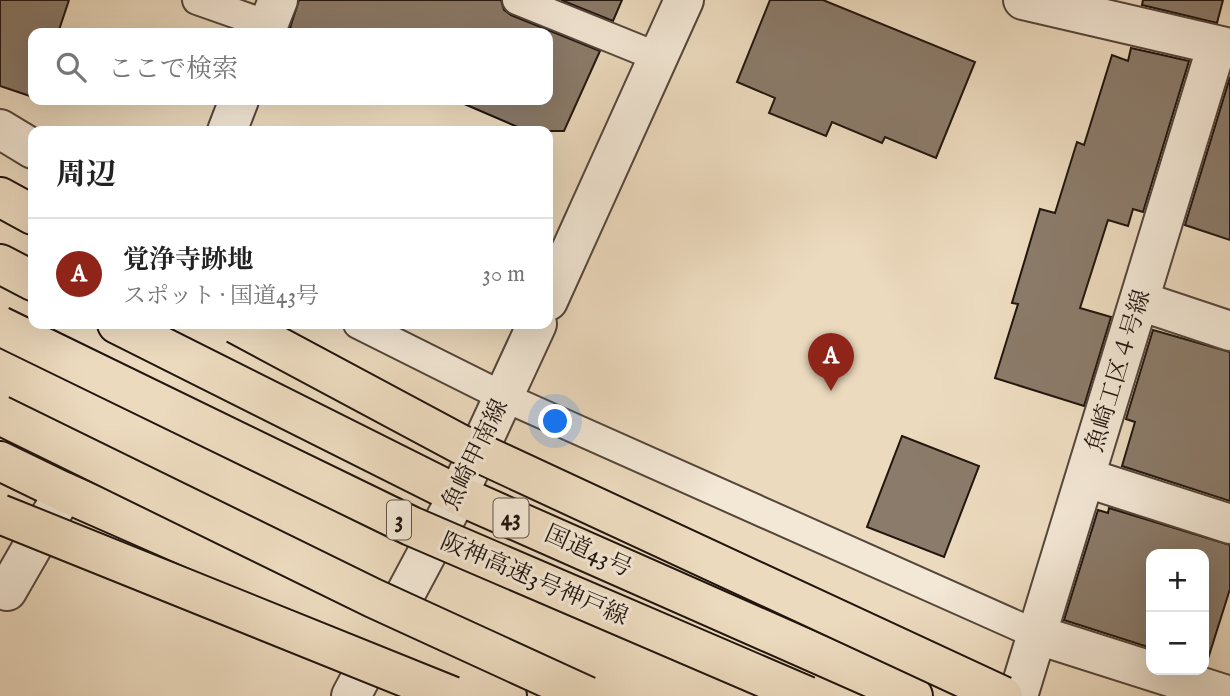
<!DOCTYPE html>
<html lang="ja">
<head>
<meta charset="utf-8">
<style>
  :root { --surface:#fff; --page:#f6f6f6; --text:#222; --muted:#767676; --line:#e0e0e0; --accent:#8f2418 }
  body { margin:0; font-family:"IM FELL English","Noto Serif JP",serif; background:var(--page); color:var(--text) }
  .controls { position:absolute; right:21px; bottom:21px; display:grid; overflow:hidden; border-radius:14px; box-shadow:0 7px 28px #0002 }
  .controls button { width:63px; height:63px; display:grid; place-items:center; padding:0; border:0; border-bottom:2px solid var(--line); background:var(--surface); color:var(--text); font:35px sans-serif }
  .you { position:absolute; left:556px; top:422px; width:24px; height:24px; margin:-18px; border:5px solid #fff; border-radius:50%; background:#1a73e8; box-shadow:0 0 0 10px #1a73e833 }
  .badge { display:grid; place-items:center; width:46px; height:46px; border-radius:50%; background:var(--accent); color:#fff; font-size:23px; font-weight:700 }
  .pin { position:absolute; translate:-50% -58px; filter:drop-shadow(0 2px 4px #0008) }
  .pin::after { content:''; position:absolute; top:37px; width:24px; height:21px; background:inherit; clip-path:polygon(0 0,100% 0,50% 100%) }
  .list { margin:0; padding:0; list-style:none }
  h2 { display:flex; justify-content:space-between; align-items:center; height:91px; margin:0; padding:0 28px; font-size:30px }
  h2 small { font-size:23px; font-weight:400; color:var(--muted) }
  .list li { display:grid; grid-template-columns:46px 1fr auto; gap:21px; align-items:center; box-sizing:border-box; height:112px; padding:0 28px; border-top:2px solid var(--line) }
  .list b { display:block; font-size:26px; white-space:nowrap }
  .list p { margin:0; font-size:23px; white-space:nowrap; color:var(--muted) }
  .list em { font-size:23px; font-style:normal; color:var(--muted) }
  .icon { flex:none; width:38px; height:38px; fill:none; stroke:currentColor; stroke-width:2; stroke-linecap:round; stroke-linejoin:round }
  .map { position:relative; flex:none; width:1230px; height:696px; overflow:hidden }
  .search { position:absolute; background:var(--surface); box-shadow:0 7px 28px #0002; left:28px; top:28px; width:525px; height:77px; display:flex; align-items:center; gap:18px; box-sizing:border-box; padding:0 24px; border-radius:14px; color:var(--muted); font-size:26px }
  .panel { position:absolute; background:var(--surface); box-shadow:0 7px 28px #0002; left:28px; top:126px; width:525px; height:203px; border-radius:14px }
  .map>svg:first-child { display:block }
  .building { fill:#8b7b6a; stroke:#21150e; stroke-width:2 }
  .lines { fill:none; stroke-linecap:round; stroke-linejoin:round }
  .service-casing { stroke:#54463a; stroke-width:32 }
  .minor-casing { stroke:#54463a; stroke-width:42 }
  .tertiary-casing { stroke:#54463a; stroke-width:42 }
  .trunk-casing { stroke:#21150e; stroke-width:42 }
  .motorway-casing { stroke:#21150e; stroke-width:42 }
  .service { stroke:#f3e7d5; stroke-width:28 }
  .minor { stroke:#f3e7d5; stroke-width:38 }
  .tertiary { stroke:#f3e7d5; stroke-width:38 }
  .trunk { stroke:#ecdabe; stroke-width:38 }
  .motorway { stroke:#ecdabe; stroke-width:38 }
  .motorway-bridge-casing { stroke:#21150e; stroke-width:42; stroke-linecap:butt }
  .motorway-bridge { stroke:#ecdabe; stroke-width:38 }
  .labels { text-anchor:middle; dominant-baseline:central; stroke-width:6; stroke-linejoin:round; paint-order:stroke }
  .shield { fill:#f3e7d5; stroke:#60544a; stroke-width:2 }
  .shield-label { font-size:23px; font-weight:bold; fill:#21150e }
  .street-label { font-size:24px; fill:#21150e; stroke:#f3e7d5 }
</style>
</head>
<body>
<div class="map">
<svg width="1230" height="696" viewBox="0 0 1230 696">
  <rect width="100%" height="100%" fill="#ecdabe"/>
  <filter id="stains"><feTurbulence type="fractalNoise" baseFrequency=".00286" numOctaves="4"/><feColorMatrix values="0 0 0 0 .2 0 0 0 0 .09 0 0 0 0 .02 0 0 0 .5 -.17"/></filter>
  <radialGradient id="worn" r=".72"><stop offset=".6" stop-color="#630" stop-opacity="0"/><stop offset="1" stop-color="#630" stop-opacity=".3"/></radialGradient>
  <path class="building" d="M0,0H69L58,33H33V97L0,86Z
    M299,0H501L504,10L511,15L600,51L564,131H527L455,100H548V33H302L290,28Z
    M561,0H622L613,21Z
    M770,0H823L975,62L936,158L885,137L882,143L832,122L826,136L769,113L775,98L737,82Z
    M1143,0H1223L1217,23L1142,5Z
    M1131,48L1189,61L1143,212L1133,209L1128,226L1108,220L1080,308L1111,317L1084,406L995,378L1018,304L1012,303L1040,209L1055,213L1077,142L1084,145L1112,55L1128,61Z
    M1230,77V240L1185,225Z
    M1153,330L1230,352V501L1122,466L1135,422L1126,419Z
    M902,436L979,466L944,557L867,527Z
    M1109,508L1230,545V589L1206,665L1204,664V554H1151V648L1064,620L1098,510L1108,513Z"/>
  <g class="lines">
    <defs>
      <path id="service" d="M197,0L268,25
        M517,0L658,57
        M358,324L504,397L1038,635"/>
      <path id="minor" d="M1023,0L1230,48
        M265,33L278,0
        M0,129L33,149
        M227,131L239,100
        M1140,301L1230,331
        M1087,478L1230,524
        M0,588L7,591L64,492
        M1038,635L1230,696
        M1018,696L1217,45"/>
      <path id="tertiary" d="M548,301L684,0
        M351,696L458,495L537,324"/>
      <path id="trunk" d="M0,264L33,281
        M117,324L458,495L913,696
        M0,461L64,492L386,634L507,696"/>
      <path id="motorway" d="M0,197L33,215"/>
    </defs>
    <use href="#service" class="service-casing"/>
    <use href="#minor" class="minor-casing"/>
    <use href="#tertiary" class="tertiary-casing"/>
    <use href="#trunk" class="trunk-casing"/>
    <use href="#motorway" class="motorway-casing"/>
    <use href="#service" class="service"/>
    <use href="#minor" class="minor"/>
    <use href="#tertiary" class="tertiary"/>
    <use href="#trunk" class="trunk"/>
    <use href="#motorway" class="motorway"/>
    <defs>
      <path id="motorway-bridge" d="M236,324L460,444L1003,696
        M0,326L411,526L807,696
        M0,415L373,598L587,696
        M0,514L452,696"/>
    </defs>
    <use href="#motorway-bridge" class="motorway-bridge-casing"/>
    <use href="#motorway-bridge" class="motorway-bridge"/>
  </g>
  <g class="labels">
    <g class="shield">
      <rect x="493.5" y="498.5" width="35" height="39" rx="5"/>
      <rect x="387" y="500.5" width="24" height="39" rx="5"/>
    </g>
    <g class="shield-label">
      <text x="511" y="518">43</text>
      <text x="399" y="520">3</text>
    </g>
    <g class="street-label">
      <text transform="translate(1119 371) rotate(-73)">魚崎工区４号線</text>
      <text transform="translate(476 455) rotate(-64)">魚崎甲南線</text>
      <text transform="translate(588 552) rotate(24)">国道43号</text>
      <text transform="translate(534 580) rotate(23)">阪神高速3号神戸線</text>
    </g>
  </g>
  <rect width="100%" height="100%" filter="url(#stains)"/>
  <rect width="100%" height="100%" fill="url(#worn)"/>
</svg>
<div class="controls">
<button>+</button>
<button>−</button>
</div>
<div class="you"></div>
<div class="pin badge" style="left:831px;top:391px">A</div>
<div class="search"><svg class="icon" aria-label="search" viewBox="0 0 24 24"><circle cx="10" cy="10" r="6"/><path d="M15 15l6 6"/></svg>ここで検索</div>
<section class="panel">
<h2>周辺<small></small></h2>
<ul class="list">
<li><span class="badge">A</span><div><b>覚浄寺跡地</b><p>スポット · 国道43号</p></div><em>30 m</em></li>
</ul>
</section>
</div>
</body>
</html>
